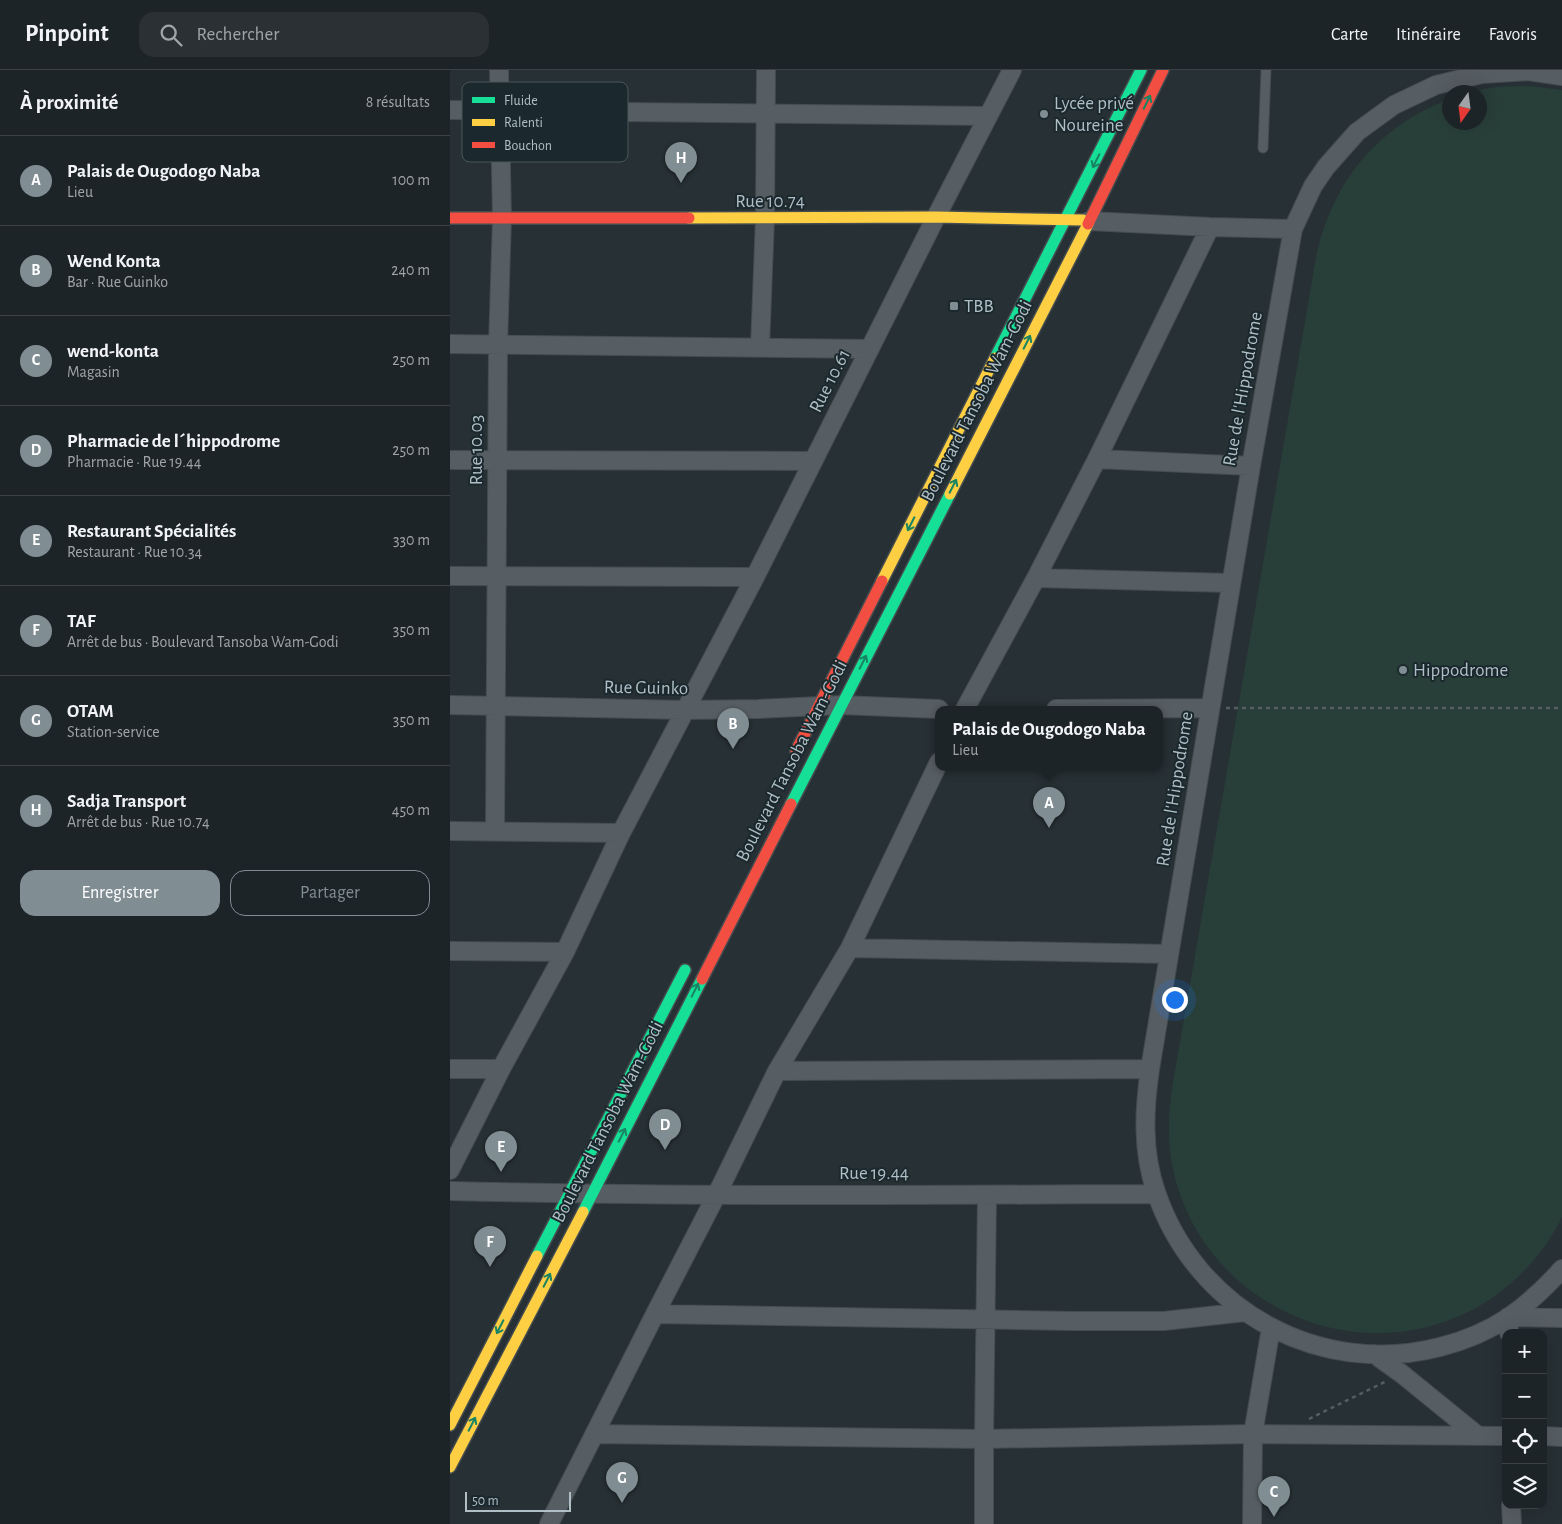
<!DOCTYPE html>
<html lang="fr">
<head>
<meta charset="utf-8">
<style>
  :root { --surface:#1d2427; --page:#2a3033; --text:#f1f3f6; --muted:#a0a4a7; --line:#3b4144; --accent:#808d93 }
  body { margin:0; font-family:"Alegreya Sans",sans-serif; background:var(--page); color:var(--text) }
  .controls { position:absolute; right:15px; bottom:15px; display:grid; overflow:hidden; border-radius:10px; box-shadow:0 5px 20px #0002 }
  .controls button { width:45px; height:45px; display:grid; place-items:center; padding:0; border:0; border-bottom:1px solid var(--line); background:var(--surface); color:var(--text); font:25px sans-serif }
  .compass { position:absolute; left:992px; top:15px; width:45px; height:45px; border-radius:50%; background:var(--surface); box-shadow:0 5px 20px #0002; rotate:194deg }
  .scale { position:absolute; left:15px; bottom:12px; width:106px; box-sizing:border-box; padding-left:5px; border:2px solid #b0bfc6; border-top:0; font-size:14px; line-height:18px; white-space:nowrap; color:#b0bfc6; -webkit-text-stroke:4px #1b292e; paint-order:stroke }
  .you { position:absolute; left:724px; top:929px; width:18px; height:18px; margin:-12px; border:4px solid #fff; border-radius:50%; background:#1a73e8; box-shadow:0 0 0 8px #1a73e833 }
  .badge { display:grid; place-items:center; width:32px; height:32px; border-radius:50%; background:var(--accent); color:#fff; font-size:16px; font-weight:700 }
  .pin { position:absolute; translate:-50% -41px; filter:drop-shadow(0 1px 2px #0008) }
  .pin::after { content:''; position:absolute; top:26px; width:18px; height:15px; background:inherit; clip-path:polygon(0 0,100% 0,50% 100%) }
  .popup { position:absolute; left:485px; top:636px; width:228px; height:65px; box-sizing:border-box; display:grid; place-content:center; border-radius:10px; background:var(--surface); filter:drop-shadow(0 1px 4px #0005); font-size:16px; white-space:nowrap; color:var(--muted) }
  .popup b { font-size:19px; color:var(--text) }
  .popup::after { content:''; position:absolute; left:50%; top:100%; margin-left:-10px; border:10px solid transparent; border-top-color:var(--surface) }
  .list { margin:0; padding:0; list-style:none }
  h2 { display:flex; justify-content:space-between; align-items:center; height:65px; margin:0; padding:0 20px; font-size:21px }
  h2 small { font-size:16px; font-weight:400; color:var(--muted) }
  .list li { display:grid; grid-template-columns:32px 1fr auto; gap:15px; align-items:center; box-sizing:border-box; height:90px; padding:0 20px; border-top:1px solid var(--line) }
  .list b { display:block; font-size:19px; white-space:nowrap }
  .list p { margin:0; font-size:16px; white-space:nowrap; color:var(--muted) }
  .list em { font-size:16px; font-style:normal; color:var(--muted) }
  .actions { display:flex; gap:10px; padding:15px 20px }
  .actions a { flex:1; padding:11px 0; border:1px solid var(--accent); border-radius:15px; text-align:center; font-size:18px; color:var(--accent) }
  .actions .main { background:var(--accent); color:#fff }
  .icon { flex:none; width:28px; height:28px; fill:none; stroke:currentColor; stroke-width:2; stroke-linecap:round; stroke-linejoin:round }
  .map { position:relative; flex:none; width:1112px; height:1454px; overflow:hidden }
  header { display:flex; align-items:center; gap:30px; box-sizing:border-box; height:70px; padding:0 25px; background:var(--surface); border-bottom:1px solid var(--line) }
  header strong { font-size:24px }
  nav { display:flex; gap:28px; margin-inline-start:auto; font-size:18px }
  .search { width:350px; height:45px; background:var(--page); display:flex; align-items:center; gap:12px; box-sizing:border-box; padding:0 18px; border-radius:15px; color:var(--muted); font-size:19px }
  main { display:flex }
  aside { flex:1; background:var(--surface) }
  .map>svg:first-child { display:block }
  .pitch { fill:#283e38 }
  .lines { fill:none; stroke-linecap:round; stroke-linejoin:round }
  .lane-casing { stroke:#454c4f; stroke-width:11 }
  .street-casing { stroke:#454c4f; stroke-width:20 }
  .fast-casing { stroke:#454c4f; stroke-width:14 }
  .slow-casing { stroke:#454c4f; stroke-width:14 }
  .jam-casing { stroke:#454c4f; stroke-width:14 }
  .path { stroke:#555d60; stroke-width:2.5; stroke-dasharray:4 4; stroke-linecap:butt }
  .lane { stroke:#575e63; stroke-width:9 }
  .street { stroke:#575e63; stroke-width:18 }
  .fast { stroke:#16e098; stroke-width:11 }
  .slow { stroke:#ffcf43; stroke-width:11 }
  .jam { stroke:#f24e42; stroke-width:11 }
  .oneway { stroke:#188463 }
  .poi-dot { fill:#808d93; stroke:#1b292e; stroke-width:2 }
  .labels { text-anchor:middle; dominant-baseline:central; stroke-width:4; stroke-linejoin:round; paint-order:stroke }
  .poi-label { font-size:19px; fill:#b0bfc6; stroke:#1b292e; text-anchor:start }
  .street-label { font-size:19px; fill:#b0bfc6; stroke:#1b292e }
  .key { fill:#1b292e; stroke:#48565c; stroke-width:1 }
  .key-label { font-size:14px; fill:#b0bfc6 }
</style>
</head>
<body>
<header>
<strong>Pinpoint</strong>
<div class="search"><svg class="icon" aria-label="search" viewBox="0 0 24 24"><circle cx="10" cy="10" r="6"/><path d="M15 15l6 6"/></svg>Rechercher</div>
<nav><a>Carte</a><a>Itinéraire</a><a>Favoris</a></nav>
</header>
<main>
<aside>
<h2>À proximité<small>8 résultats</small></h2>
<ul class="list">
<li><span class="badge">A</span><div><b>Palais de Ougodogo Naba</b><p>Lieu</p></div><em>100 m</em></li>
<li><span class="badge">B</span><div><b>Wend Konta</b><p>Bar · Rue Guinko</p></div><em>240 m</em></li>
<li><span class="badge">C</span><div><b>wend-konta</b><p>Magasin</p></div><em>250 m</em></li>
<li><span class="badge">D</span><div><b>Pharmacie de l´hippodrome</b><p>Pharmacie · Rue 19.44</p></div><em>250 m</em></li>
<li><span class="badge">E</span><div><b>Restaurant Spécialités</b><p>Restaurant · Rue 10.34</p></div><em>330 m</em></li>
<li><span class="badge">F</span><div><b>TAF</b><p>Arrêt de bus · Boulevard Tansoba Wam-Godi</p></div><em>350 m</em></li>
<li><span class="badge">G</span><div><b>OTAM</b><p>Station-service</p></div><em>350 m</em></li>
<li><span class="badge">H</span><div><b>Sadja Transport</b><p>Arrêt de bus · Rue 10.74</p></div><em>450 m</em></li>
</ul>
<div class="actions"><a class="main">Enregistrer</a><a>Partager</a></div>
</aside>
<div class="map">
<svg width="1112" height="1454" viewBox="0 0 1112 1454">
  <rect width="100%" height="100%" fill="#273034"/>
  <path class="pitch" d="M1067,16L1089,17L1112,20V1147C1093,1186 1062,1218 1024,1239C905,1302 756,1236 724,1104C717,1076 718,1047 722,1018L867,182C885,108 928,57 999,29V52H1030V22H1019L1046,17Z"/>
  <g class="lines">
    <defs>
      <path id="lane" d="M813,78L816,0"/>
      <path id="street" d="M1112,6L1078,1L1032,4L986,15L944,35L907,62L876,97L863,116L843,159L801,396L700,999C694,1040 692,1081 706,1122C746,1240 869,1308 990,1277C1014,1271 1038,1261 1059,1247C1079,1233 1096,1217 1112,1199
        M0,40L538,46
        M639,151L760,157L843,159
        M0,274L420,279
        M310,277L315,148L316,0
        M647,389L801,396
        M0,390L363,391
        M0,506L305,507
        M586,508L781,513
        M0,635L235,640L308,639L391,635L489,639
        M515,639L586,508L647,389L760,157
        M606,639L760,638
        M0,761L171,763
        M45,761L48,275L52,148L49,0
        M400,878L719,884
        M0,881L115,882
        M0,999H51
        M327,1001L700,999
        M0,1100L51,999L115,882L171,763L305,507L486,147L562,0
        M0,1121C235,1127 471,1125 707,1124
        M205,1244L622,1251H714L795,1242
        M1059,1263L1058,1247L1112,1248
        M924,1284L952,1304L1027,1365
        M145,1364L534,1369L803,1364L1056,1366
        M1093,1366L1112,1367
        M1061,1435L1062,1454
        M99,1454L205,1244L267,1124L327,1001L400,878L489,692
        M534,1454V1369L537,1125
        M802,1454L803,1364L821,1258"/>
      <path id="fast" d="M545,288L691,0
        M341,734L500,424
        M133,1142L252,909
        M87,1186L235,900"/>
      <path id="slow" d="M239,148L486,147L633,150
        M500,424L638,154
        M432,511L545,288
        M0,1355L87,1186
        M0,1397L133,1142"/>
      <path id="jam" d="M0,148H239
        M638,154L713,0
        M346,681L432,511
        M252,909L341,734"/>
    </defs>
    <use href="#lane" class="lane-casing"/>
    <use href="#street" class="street-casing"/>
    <use href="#fast" class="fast-casing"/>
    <use href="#slow" class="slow-casing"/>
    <use href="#jam" class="jam-casing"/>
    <path class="path" d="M776,638H1112
      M859,1349L937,1311"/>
    <use href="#lane" class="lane"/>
    <use href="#street" class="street"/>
    <use href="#fast" class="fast"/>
    <use href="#slow" class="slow"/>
    <use href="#jam" class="jam"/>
  </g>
  <defs><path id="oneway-shaft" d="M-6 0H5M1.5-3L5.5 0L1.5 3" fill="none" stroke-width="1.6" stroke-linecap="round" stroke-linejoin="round" transform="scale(1.25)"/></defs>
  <g class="oneway">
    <use href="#oneway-shaft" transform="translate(697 32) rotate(-64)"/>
    <use href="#oneway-shaft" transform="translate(646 91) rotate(117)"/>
    <use href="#oneway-shaft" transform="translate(577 272) rotate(-63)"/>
    <use href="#oneway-shaft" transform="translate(503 416) rotate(-63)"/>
    <use href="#oneway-shaft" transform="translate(461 454) rotate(117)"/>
    <use href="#oneway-shaft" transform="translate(413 592) rotate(-63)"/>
    <use href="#oneway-shaft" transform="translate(245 920) rotate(-63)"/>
    <use href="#oneway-shaft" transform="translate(172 1065) rotate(-63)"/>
    <use href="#oneway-shaft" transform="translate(97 1210) rotate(-63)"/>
    <use href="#oneway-shaft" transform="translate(50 1257) rotate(117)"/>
    <use href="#oneway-shaft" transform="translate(22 1354) rotate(-63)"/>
  </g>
  <g class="poi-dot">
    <circle cx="594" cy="44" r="5"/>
    <rect x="499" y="231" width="10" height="10" rx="2.5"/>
    <circle cx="953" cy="600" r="5"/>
  </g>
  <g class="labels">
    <g class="poi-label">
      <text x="604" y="33">Lycée privé<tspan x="604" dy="22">Noureine</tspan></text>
      <text x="514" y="236">TBB</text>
      <text x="963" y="600">Hippodrome</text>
    </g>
    <g class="street-label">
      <text x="320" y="131">Rue 10.74</text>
      <text transform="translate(380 311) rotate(-63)">Rue 10.61</text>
      <text transform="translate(793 319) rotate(-80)">Rue de l'Hippodrome</text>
      <text transform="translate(527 331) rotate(-63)">Boulevard Tansoba Wam-Godi</text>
      <text transform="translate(26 380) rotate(-90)">Rue 10.03</text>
      <text transform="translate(196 618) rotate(1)">Rue Guinko</text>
      <text transform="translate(342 691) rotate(-63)">Boulevard Tansoba Wam-Godi</text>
      <text transform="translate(725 719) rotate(-81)">Rue de l'Hippodrome</text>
      <text transform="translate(158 1052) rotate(-63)">Boulevard Tansoba Wam-Godi</text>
      <text x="424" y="1103">Rue 19.44</text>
    </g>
  </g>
  <rect x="12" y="12" width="166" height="80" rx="8" class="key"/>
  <rect x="22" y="27" width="23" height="6" fill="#16e098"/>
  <rect x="22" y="49" width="23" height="7" fill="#ffcf43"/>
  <rect x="22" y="72" width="23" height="6" fill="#f24e42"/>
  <g class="key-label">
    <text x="54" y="35">Fluide</text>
    <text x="54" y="57">Ralenti</text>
    <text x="54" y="80">Bouchon</text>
  </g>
</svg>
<div class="controls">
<button>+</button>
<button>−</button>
<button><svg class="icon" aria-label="locate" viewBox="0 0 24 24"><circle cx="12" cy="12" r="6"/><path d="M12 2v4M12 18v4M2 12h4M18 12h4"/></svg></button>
<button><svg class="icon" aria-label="layers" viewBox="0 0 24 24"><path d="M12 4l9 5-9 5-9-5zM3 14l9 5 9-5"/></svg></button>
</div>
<svg class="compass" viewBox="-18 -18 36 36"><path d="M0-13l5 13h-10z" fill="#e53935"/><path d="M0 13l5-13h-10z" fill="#a0a4a7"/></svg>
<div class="scale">50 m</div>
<div class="you"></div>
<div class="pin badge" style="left:599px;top:758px">A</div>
<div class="popup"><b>Palais de Ougodogo Naba</b>Lieu</div>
<div class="pin badge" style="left:283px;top:679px">B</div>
<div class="pin badge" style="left:824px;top:1447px">C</div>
<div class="pin badge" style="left:215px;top:1080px">D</div>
<div class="pin badge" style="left:51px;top:1102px">E</div>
<div class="pin badge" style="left:40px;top:1197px">F</div>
<div class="pin badge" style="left:172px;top:1433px">G</div>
<div class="pin badge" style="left:231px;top:113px">H</div>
</div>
</main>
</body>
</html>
